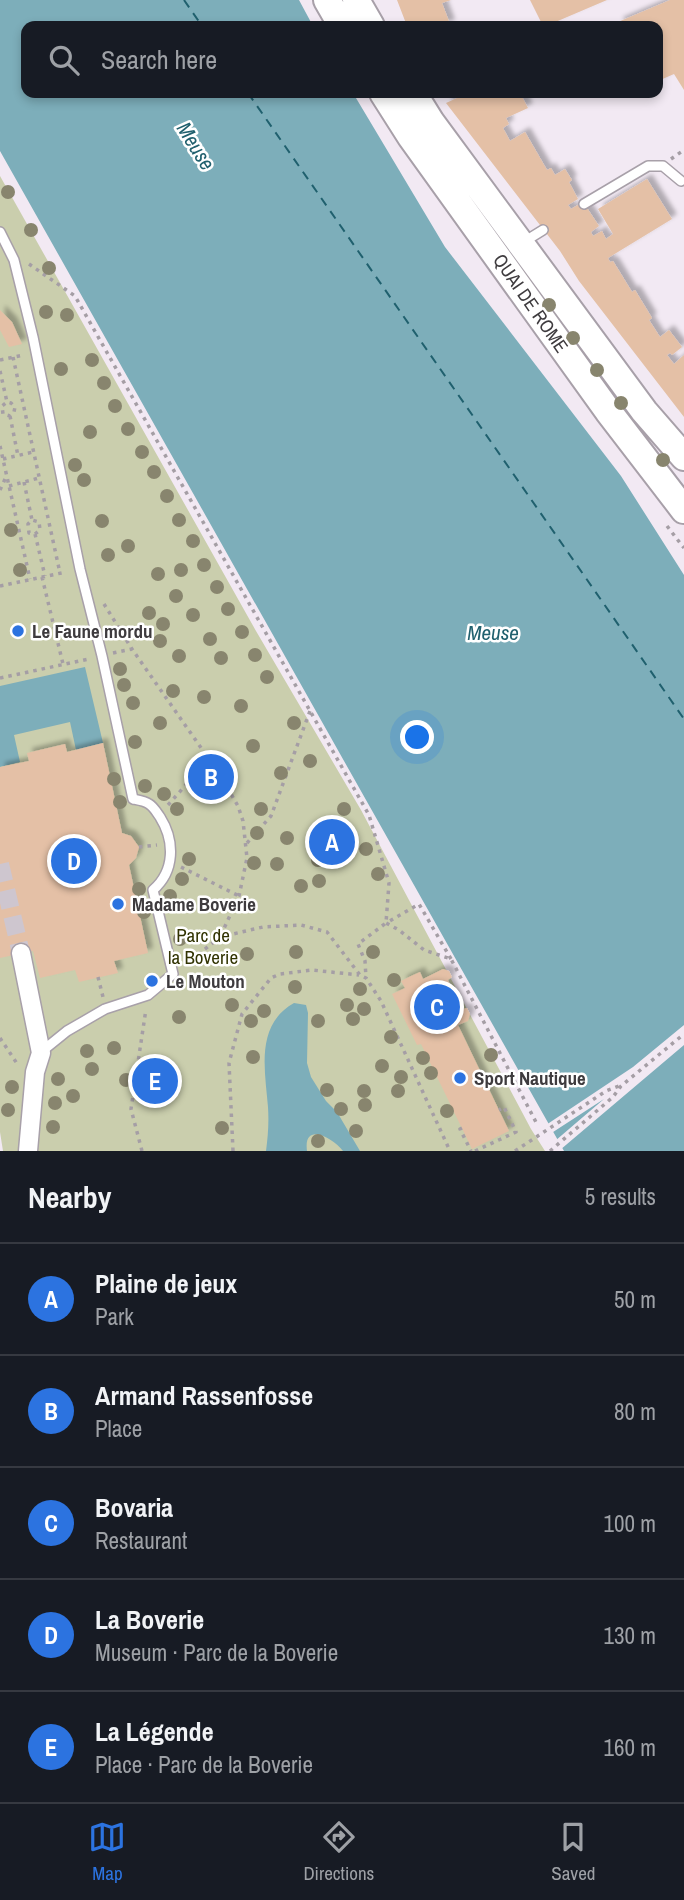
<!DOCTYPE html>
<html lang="en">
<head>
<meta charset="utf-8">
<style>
  :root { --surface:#171b24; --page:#20242c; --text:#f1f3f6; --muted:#9ea1a6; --line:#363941; --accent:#2c73e0 }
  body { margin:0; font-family:"Archivo Narrow",sans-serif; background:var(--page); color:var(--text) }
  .you { position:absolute; left:418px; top:738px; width:24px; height:24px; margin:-18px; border:5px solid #fff; border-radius:50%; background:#1a73e8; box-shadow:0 0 0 10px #1a73e833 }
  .badge { display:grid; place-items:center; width:46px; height:46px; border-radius:50%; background:var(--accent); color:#fff; font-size:23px; font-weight:700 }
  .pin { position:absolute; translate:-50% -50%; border:4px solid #fff; box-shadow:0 2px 7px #0006 }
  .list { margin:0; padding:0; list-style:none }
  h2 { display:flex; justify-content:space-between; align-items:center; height:91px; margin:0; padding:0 28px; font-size:30px }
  h2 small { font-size:23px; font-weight:400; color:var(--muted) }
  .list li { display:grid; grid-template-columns:46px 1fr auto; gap:21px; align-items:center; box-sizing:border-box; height:112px; padding:0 28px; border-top:2px solid var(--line) }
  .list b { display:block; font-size:26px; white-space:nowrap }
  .list p { margin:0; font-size:23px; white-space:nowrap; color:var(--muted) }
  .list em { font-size:23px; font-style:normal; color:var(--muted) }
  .icon { flex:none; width:38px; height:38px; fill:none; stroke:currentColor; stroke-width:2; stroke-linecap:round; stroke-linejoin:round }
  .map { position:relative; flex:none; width:684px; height:1151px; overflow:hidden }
  .search { position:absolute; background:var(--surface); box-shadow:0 4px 10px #0003; left:21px; right:21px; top:21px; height:77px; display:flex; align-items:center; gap:18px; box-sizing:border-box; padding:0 24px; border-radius:14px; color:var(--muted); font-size:26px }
  .sheet { height:651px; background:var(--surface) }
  nav { display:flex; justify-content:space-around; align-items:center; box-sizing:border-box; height:98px; border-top:2px solid var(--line); background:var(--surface); font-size:19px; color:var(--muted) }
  nav a { display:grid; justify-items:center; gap:4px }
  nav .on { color:var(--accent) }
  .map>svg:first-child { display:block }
  .green { fill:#cacead }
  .water { fill:#7daeba }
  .pier { fill:#f2e9f3 }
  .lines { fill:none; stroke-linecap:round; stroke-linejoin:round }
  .ferry { stroke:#20606e; stroke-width:2; stroke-dasharray:9 7; stroke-linecap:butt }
  .building { fill:#e4c0a6; filter:url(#shadow) }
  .minor-tunnel { stroke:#cec6cf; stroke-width:18; stroke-dasharray:18 9; stroke-linecap:butt }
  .service-casing { stroke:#a8a0a9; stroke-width:12 }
  .minor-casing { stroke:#a8a0a9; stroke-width:21 }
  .secondary-casing { stroke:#a8a0a9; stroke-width:30 }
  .path { stroke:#a59ea5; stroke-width:3.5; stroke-dasharray:3.5 5; stroke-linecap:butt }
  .service { stroke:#fff; stroke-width:9 }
  .minor { stroke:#fff; stroke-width:18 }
  .secondary { stroke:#fff; stroke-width:26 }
  .tree { fill:#88856e }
  .poi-dot { fill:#2c73e0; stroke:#fff; stroke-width:2.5 }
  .labels { text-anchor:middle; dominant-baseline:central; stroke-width:5; stroke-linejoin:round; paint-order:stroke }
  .street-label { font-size:19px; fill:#3e3b3e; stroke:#fff }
  .poi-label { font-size:19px; font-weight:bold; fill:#3e3b3e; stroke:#fff; text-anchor:start }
  .park-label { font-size:19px; fill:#313302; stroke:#fff }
  .water-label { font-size:21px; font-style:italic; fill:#20606e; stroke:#fff }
</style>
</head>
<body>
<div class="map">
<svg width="684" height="1151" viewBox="0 0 684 1151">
  <defs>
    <filter id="shadow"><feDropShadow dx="5" dy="-5" stdDeviation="2" flood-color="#0004"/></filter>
  </defs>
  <rect width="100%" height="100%" fill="#f2e9f3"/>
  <path class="green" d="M0,176L256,631L361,810L531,1129L545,1151H3L0,1132Z"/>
  <path class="water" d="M0,0H299L313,26H26V93H353L445,247L621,476L684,575V1151H564L0,151Z
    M85,667L103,743L76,750L70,722L14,735L20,762L0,767V686Z
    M294,1003L306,1005L308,1013L307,1063L311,1077L326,1101L337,1112L360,1151H343C333,1138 303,1121 307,1151H266C268,1136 269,1122 268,1107C265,1070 255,1025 294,1003Z"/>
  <path class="pier" d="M684,1025V1045L560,1150L555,1141L604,1099L550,1134L546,1125L633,1067Z"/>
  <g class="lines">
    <path class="ferry" d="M184,0L202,26
      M248,93L684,719"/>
  </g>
  <path class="building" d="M397,0H451L442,3L450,24L446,26H407Z
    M530,0H607L546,26H543Z
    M670,0H684V90L674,74L658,81V26H620L618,22Z
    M468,93H520L528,108L506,118L509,124L503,128L510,141L525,132L547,170L551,168L555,175L565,169L572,180L569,182L578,199L568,205L571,209L583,202L599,226L591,232L593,236L602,231L606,239L613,234L598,209L647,179L672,219L608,258L610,262L613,261L632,292L635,290L652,318L649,320L660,337L669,330L682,347L672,355L670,353L667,355L674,364L684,355V417L579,281L560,251L446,103Z
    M0,310L12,322L22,344L9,347L0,330Z
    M103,743L122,833L131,836L139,847L136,858L129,865L148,953L114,961L118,973L79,982L75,970L40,978L33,951L0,958V767L29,761L27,753L65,744L67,752Z
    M443,969L449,971L452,977L448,980L462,1009L467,1008L470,1014L468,1021L458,1025L509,1131L472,1149L421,1044L417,1045L392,994L405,988L401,981L411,976L420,972L423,979Z"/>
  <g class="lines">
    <path class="minor-tunnel" d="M0,864L21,953"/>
    <defs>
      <path id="service" d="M584,204L648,166H663L681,181
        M0,232L14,260L33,337L80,569L102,656L133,799C138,800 145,801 149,804C154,807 157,813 160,817C175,841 175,871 153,890L173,974L148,995L105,1009L67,1031L41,1052
        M522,243L543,230"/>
      <path id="minor" d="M21,953L41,1053L35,1072L28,1151"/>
      <path id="secondary" d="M327,0L342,26
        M356,0L371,26
        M383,93L411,137L608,411L684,510
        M413,93L431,122L644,411L684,457"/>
    </defs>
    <use href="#service" class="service-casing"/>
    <use href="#minor" class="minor-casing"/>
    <use href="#secondary" class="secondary-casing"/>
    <path class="path" d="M671,159L684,150
      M29,264L75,296L369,815L389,883L386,923L358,944L365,961L366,978
      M13,357L60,573
      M0,360L24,355
      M0,371L7,402L2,406L3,414L10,416L14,412L15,407L11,403L7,402
      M10,416L18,456
      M0,446L30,579
      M3,459L33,452
      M24,482L32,520L28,524L29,533L35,534L40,530L39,522L32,520
      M9,486L39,478
      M0,490L6,477
      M667,526L684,548
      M35,534L45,576
      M42,577L63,664
      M0,586L66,572
      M104,604L132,649L220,775L238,806L243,821L247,858L239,896L220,937
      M113,653L132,649
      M0,678L89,659
      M168,805L208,760
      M247,843L271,816L310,711
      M139,847L157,845
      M181,867L239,896
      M451,959L419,904L386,923L399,930L424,950L451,959L538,1126
      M185,965L220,937L263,927L301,925L327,932L360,975L366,978L381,1001L450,1151
      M98,977L103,997
      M0,1038L18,1065
      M462,1128L460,1129L471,1151
      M142,1151L131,1109L146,1009
      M233,1151L229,1063L242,1014L271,978L280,974L312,970L359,975
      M475,1151L516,1132L504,1107L499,1110
      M515,1151L606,1091L619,1086
      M550,1151L613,1097L621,1086L684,1034"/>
    <use href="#service" class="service"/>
    <use href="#minor" class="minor"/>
    <use href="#secondary" class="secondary"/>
  </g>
  <g class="tree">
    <circle cx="8" cy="192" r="7"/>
    <circle cx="31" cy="230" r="7"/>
    <circle cx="49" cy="268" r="7"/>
    <circle cx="549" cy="305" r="7"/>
    <circle cx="46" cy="312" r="7"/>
    <circle cx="67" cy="315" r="7"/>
    <circle cx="573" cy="338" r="7"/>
    <circle cx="92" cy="360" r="7"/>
    <circle cx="61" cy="369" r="7"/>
    <circle cx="597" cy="370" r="7"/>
    <circle cx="104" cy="383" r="7"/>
    <circle cx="621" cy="403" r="7"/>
    <circle cx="115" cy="406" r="7"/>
    <circle cx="128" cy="429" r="7"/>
    <circle cx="90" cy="432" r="7"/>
    <circle cx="142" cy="452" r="7"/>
    <circle cx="663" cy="460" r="7"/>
    <circle cx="75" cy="465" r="7"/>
    <circle cx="154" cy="472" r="7"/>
    <circle cx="84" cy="480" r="7"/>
    <circle cx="167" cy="496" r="7"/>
    <circle cx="179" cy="520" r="7"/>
    <circle cx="102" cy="521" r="7"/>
    <circle cx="11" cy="530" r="7"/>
    <circle cx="193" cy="541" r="7"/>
    <circle cx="128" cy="546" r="7"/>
    <circle cx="108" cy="555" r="7"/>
    <circle cx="204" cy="565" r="7"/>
    <circle cx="20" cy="570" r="7"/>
    <circle cx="181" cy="570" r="7"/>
    <circle cx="158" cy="574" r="7"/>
    <circle cx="217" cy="587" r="7"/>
    <circle cx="176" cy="596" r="7"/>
    <circle cx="228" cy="609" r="7"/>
    <circle cx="149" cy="613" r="7"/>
    <circle cx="193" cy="615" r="7"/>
    <circle cx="163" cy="624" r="7"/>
    <circle cx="242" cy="632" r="7"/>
    <circle cx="210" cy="639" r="7"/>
    <circle cx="160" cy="641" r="7"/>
    <circle cx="255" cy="655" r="7"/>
    <circle cx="179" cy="656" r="7"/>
    <circle cx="221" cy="658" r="7"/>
    <circle cx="120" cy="669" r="7"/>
    <circle cx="267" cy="677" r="7"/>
    <circle cx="124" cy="685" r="7"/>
    <circle cx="173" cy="691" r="7"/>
    <circle cx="204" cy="697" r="7"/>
    <circle cx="133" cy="703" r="7"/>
    <circle cx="241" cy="706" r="7"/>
    <circle cx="160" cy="723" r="7"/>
    <circle cx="294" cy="723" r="7"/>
    <circle cx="135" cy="742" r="7"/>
    <circle cx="253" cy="746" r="7"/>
    <circle cx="310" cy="761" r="7"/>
    <circle cx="281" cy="773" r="7"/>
    <circle cx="114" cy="779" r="7"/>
    <circle cx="145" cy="786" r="7"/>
    <circle cx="164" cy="794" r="7"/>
    <circle cx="120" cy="802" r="7"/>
    <circle cx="177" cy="809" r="7"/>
    <circle cx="261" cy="809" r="7"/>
    <circle cx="344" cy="809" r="7"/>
    <circle cx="257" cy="833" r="7"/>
    <circle cx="287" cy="838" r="7"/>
    <circle cx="366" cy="849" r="7"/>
    <circle cx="189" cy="859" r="7"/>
    <circle cx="318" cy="860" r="7"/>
    <circle cx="254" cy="863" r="7"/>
    <circle cx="277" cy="864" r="7"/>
    <circle cx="378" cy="874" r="7"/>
    <circle cx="182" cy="879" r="7"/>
    <circle cx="319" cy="881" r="7"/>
    <circle cx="301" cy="886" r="7"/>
    <circle cx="139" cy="889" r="7"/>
    <circle cx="170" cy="896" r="7"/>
    <circle cx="144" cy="912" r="7"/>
    <circle cx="180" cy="939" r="7"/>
    <circle cx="296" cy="952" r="7"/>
    <circle cx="373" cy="952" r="7"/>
    <circle cx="247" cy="954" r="7"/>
    <circle cx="394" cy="980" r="7"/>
    <circle cx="295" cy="987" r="7"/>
    <circle cx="360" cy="989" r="7"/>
    <circle cx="232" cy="1005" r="7"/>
    <circle cx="347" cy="1005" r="7"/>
    <circle cx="364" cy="1009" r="7"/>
    <circle cx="264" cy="1011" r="7"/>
    <circle cx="179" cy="1017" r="7"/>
    <circle cx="353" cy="1019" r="7"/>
    <circle cx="251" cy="1021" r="7"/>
    <circle cx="318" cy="1021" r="7"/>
    <circle cx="391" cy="1037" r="7"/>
    <circle cx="114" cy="1048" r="7"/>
    <circle cx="87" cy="1051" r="7"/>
    <circle cx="491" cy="1055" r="7"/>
    <circle cx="253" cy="1057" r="7"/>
    <circle cx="423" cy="1058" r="7"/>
    <circle cx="382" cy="1066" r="7"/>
    <circle cx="92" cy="1069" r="7"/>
    <circle cx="152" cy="1073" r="7"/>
    <circle cx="431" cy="1073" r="7"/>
    <circle cx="401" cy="1077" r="7"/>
    <circle cx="58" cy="1079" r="7"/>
    <circle cx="126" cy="1080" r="7"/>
    <circle cx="12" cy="1087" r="7"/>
    <circle cx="327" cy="1090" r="7"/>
    <circle cx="364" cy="1091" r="7"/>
    <circle cx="398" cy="1091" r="7"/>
    <circle cx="73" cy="1096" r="7"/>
    <circle cx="55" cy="1103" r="7"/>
    <circle cx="365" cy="1105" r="7"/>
    <circle cx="341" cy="1109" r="7"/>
    <circle cx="8" cy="1110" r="7"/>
    <circle cx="447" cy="1111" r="7"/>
    <circle cx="53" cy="1127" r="7"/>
    <circle cx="222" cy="1128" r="7"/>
    <circle cx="356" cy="1131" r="7"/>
    <circle cx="318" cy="1141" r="7"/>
  </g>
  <g class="poi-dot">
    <circle cx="18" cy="631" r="7"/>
    <circle cx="118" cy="904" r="7"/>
    <circle cx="152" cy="981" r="7"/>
    <circle cx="460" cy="1078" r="7"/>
  </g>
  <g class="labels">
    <g class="street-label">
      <text transform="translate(531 303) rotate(55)">QUAI DE ROME</text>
    </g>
    <g class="poi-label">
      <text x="32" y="631">Le Faune mordu</text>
      <text x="132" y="904">Madame Boverie</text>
      <text x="166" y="981">Le Mouton</text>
      <text x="474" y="1078">Sport Nautique</text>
    </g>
    <g class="park-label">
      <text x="203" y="935">Parc de<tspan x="203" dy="22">la Boverie</tspan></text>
    </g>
    <g class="water-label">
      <text transform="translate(196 146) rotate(58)">Meuse</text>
      <text x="493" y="632">Meuse</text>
    </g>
  </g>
</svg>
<div class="you"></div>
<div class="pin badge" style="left:332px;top:842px">A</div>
<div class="pin badge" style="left:211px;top:777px">B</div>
<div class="pin badge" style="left:437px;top:1007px">C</div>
<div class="pin badge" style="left:74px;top:861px">D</div>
<div class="pin badge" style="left:155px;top:1081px">E</div>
<div class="search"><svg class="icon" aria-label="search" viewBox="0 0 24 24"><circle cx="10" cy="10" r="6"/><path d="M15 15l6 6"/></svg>Search here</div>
</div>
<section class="sheet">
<h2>Nearby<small>5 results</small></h2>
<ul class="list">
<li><span class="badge">A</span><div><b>Plaine de jeux</b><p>Park</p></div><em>50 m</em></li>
<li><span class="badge">B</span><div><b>Armand Rassenfosse</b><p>Place</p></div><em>80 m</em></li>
<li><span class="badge">C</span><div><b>Bovaria</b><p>Restaurant</p></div><em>100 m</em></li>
<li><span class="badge">D</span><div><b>La Boverie</b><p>Museum · Parc de la Boverie</p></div><em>130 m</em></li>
<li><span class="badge">E</span><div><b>La Légende</b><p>Place · Parc de la Boverie</p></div><em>160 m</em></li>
</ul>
</section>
<nav>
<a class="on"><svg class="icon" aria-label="map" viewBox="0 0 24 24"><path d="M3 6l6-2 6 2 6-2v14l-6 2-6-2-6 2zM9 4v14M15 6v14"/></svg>Map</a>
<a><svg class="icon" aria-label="directions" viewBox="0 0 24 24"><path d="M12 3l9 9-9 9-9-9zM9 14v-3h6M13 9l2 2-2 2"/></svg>Directions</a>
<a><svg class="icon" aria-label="saved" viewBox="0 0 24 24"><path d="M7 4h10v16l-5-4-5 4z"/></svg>Saved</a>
</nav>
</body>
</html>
